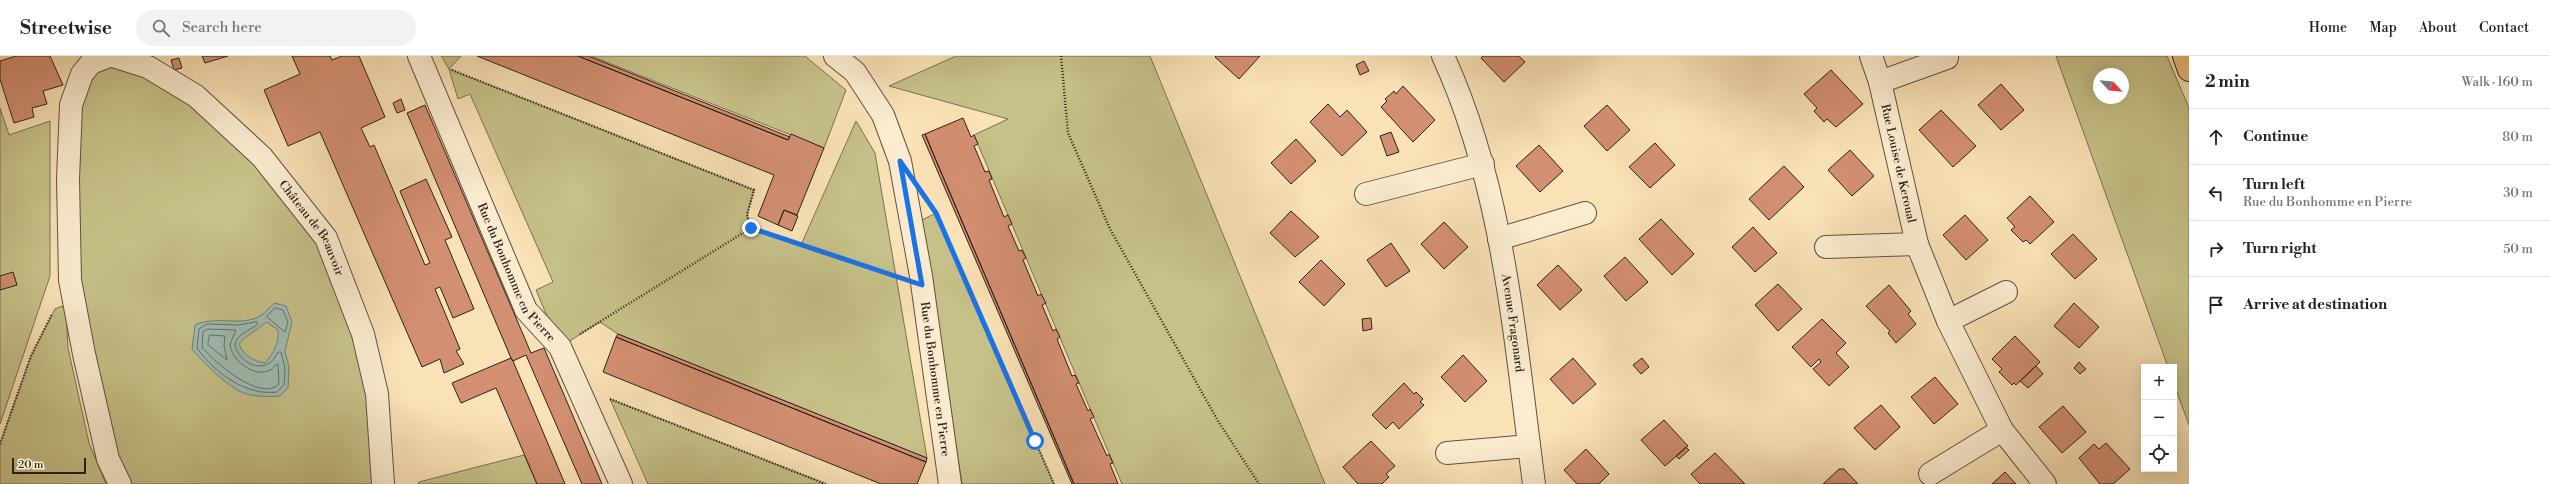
<!DOCTYPE html>
<html lang="en">
<head>
<meta charset="utf-8">
<style>
  :root { --surface:#fff; --page:#f2f2f2; --text:#222; --muted:#767676; --line:#e0e0e0 }
  body { margin:0; font-family:"Libre Bodoni",serif; background:var(--page); color:var(--text) }
  .controls { position:absolute; right:12px; bottom:12px; display:grid; overflow:hidden; border-radius:0px; box-shadow:0 4px 16px #0002 }
  .controls button { width:36px; height:36px; display:grid; place-items:center; padding:0; border:0; border-bottom:1px solid var(--line); background:var(--surface); color:var(--text); font:20px sans-serif }
  .compass { position:absolute; left:2093px; top:12px; width:36px; height:36px; border-radius:50%; background:var(--surface); box-shadow:0 4px 16px #0002; rotate:116deg }
  .scale { position:absolute; left:12px; bottom:10px; width:74px; box-sizing:border-box; padding-left:4px; border:2px solid #2e211d; border-top:0; font-size:11px; line-height:14px; white-space:nowrap; color:#2e211d; -webkit-text-stroke:3px #fbecd0; paint-order:stroke }
  .stop { position:absolute; width:12px; height:12px; margin:-9px; border:3px solid #1a73e8; border-radius:50%; background:#fff }
  .stop.end { background:#1a73e8; border-color:#fff; box-shadow:0 1px 4px #0008 }
  .list { margin:0; padding:0; list-style:none }
  h2 { display:flex; justify-content:space-between; align-items:center; height:52px; margin:0; padding:0 16px; font-size:17px }
  h2 small { font-size:13px; font-weight:400; color:var(--muted) }
  .list li { display:grid; grid-template-columns:26px 1fr auto; gap:12px; align-items:center; box-sizing:border-box; height:56px; padding:0 16px; border-top:1px solid var(--line) }
  .list b { display:block; font-size:15px; white-space:nowrap }
  .list p { margin:0; font-size:13px; white-space:nowrap; color:var(--muted) }
  .list em { font-size:13px; font-style:normal; color:var(--muted) }
  .icon { flex:none; width:22px; height:22px; fill:none; stroke:currentColor; stroke-width:2; stroke-linecap:round; stroke-linejoin:round }
  .map { position:relative; flex:none; width:2189px; height:428px; overflow:hidden }
  header { display:flex; align-items:center; gap:24px; box-sizing:border-box; height:56px; padding:0 20px; background:var(--surface); border-bottom:1px solid var(--line) }
  header strong { font-size:19px }
  nav { display:flex; gap:22px; margin-inline-start:auto; font-size:14px }
  .search { width:280px; height:36px; background:var(--page); display:flex; align-items:center; gap:10px; box-sizing:border-box; padding:0 14px; border-radius:22px; color:var(--muted); font-size:15px }
  main { display:flex }
  aside { flex:1; background:var(--surface) }
  .map>svg:first-child { display:block }
  .green { fill:#c6c188; stroke:#7a7152; fill-rule:evenodd }
  .water { fill:#9fbdb4; stroke:#727f78; fill-rule:evenodd }
  .lines { fill:none; stroke-linecap:round; stroke-linejoin:round }
  .shore { stroke:#666f68; stroke-width:1 }
  .building { fill:#d28f71; stroke:#2e211d }
  .minor-casing { stroke:#615143; stroke-width:24 }
  .major-casing { stroke:#2e211d; stroke-width:24 }
  .path { stroke:#2e211d; stroke-width:2.5; stroke-dasharray:1 2; stroke-linecap:butt }
  .minor { stroke:#fbecd0; stroke-width:22 }
  .major { stroke:#ecc17b; stroke-width:22 }
  .route { stroke:#1a73e8; stroke-width:5 }
  .labels { text-anchor:middle; dominant-baseline:central; stroke-width:3; stroke-linejoin:round; paint-order:stroke }
  .street-label { font-size:12px; fill:#2e211d; stroke:#fbecd0 }
</style>
</head>
<body>
<header>
<strong>Streetwise</strong>
<div class="search"><svg class="icon" aria-label="search" viewBox="0 0 24 24"><circle cx="10" cy="10" r="6"/><path d="M15 15l6 6"/></svg>Search here</div>
<nav><a>Home</a><a>Map</a><a>About</a><a>Contact</a></nav>
</header>
<main>
<div class="map">
<svg width="2189" height="428" viewBox="0 0 2189 428">
  <rect width="100%" height="100%" fill="#f9e2b6"/>
  <filter id="stains"><feTurbulence type="fractalNoise" baseFrequency=".005" numOctaves="4"/><feColorMatrix values="0 0 0 0 .2 0 0 0 0 .09 0 0 0 0 .02 0 0 0 .5 -.17"/></filter>
  <radialGradient id="worn" r=".72"><stop offset=".6" stop-color="#630" stop-opacity="0"/><stop offset="1" stop-color="#630" stop-opacity=".3"/></radialGradient>
  <path class="green" d="M109,0L196,40L326,182L363,278L376,428H120L70,224L82,18Z
    M441,0H461L449,13L754,134L747,159L751,172L801,189L856,65L875,97L927,402L618,278L600,266L560,291L536,234L553,226L470,38L458,43L449,13Z
    M591,0H805L846,34L824,92Z
    M956,0H1150L1325,428H1122L974,79L1008,63L889,30Z
    M2056,0H2167L2189,52V369L2174,328V311H2168ZM2099,18H2123V42H2099Z
    M0,52L9,79L50,65V220L0,368Z
    M936,157L1054,428H962L922,164Z
    M62,250L66,256L68,292L89,387L106,428H0V388L31,300L55,253Z
    M610,343L826,428H648Z
    M524,399L537,428H418L419,426Z"/>
  <path class="water" d="M274,247L286,250L292,266L285,295L289,311L288,332L280,340C268,341 250,341 239,335C223,326 204,307 192,293L195,269C216,259 242,271 260,260C265,257 270,251 274,247ZM267,266L278,274C279,287 274,297 265,307C254,305 243,300 239,288C246,279 257,274 267,266Z"/>
  <g class="lines">
    <path class="shore" d="M275,252L283,254L288,266L285,276L267,261Z
      M257,266L258,268C250,275 236,277 235,290C242,311 268,319 278,296H281L285,312L284,329L277,336C246,340 215,317 197,292L199,273L207,268L238,269Z
      M208,273L236,274L230,288C231,303 252,321 268,315C273,314 274,309 278,308L279,328C261,347 213,305 202,291L203,276Z
      M210,279L225,280L224,290L227,304L208,289Z"/>
  </g>
  <path class="building" d="M16,0H50L63,29L43,35L47,48L32,52L34,61L14,67L0,23V5Z
    M202,0H228L205,7Z
    M292,0H330L332,4L342,0H359L385,61L361,72L370,91L374,89L425,209L430,207L400,135L426,123L452,181L445,184L474,253L453,262L440,231L435,233L460,293L456,295L464,308L444,317L440,303L422,311L320,76L288,90L264,34L300,18Z
    M477,0H578L788,84L791,78L824,92L797,159L784,154L778,169L758,160L774,119Z
    M578,0H588L790,81L788,84Z
    M1216,0H1260L1239,23L1215,1Z
    M1483,0H1519L1525,6L1504,26L1481,2Z
    M179,2L182,12L174,14L171,4Z
    M1364,5L1369,15L1360,19L1356,9Z
    M1831,14L1863,48L1836,71L1827,63L1824,66L1814,55L1817,52L1804,38Z
    M2001,28L2024,54L2001,74L1978,49Z
    M1403,30L1435,64L1413,86L1381,51L1387,45L1385,43L1394,35L1396,38Z
    M401,43L405,54L397,57L393,47Z
    M1328,48L1340,61L1347,54L1367,76L1342,100L1310,66Z
    M425,49L531,297L544,292L602,428H582L526,299L513,305L511,302L407,57Z
    M1607,49L1630,74L1607,95L1584,70Z
    M1941,54L1976,90L1953,111L1919,74Z
    M963,62L971,81L974,79L978,88L974,90L985,116L989,115L992,123L989,124L1004,161L1008,159L1012,168L1008,170L1019,195L1022,194L1026,202L1023,204L1038,240L1041,238L1046,247L1042,249L1053,275L1056,273L1060,281L1057,283L1072,320L1075,319L1079,327L1076,328L1088,355L1090,353L1094,361L1090,363L1107,400L1109,398L1113,407L1110,408L1118,428H1074L935,102L925,78Z
    M1391,76L1399,96L1387,100L1380,80Z
    M925,78L935,102L1074,428H1072L922,79Z
    M1296,83L1316,105L1291,128L1271,107Z
    M1655,87L1675,109L1650,132L1629,111Z
    M1539,89L1563,115L1540,136L1516,110Z
    M1850,94L1874,120L1852,140L1828,114Z
    M1784,110L1804,131L1769,164L1749,143Z
    M2030,140L2054,166L2030,188L2026,184L2023,186L2011,174L2015,171L2007,162Z
    M784,154L798,160L792,175L778,169Z
    M1291,155L1319,181L1295,201L1270,177Z
    M1965,159L1988,184L1966,204L1943,179Z
    M1661,163L1694,198L1672,219L1639,183Z
    M1444,166L1468,191L1444,213L1421,188Z
    M1753,171L1777,197L1755,216L1732,191Z
    M2073,178L2097,203L2075,223L2051,198Z
    M1391,187L1410,215L1386,231L1367,204Z
    M1625,201L1648,226L1626,245L1604,220Z
    M1321,204L1345,228L1324,250L1299,226Z
    M1558,209L1582,234L1560,254L1537,229Z
    M13,216L17,229L0,234V220Z
    M1778,228L1802,253L1778,275L1755,249Z
    M1889,229L1911,255L1908,258L1916,268L1896,287L1888,277L1890,275L1866,250Z
    M2074,247L2099,271L2079,292L2054,270Z
    M1371,262L1372,273L1363,275L1362,263Z
    M1822,263L1846,287L1836,297L1849,311L1829,330L1813,313L1821,306L1819,303L1811,311L1792,291Z
    M618,278L927,402L926,406L616,281Z
    M2015,280L2040,306L2016,329L2014,327L2012,329L1999,316L2002,313L1992,303Z
    M616,281L926,406L917,428H881L603,316Z
    M1463,299L1487,325L1465,346L1441,321Z
    M511,302L513,305L565,428H537L496,332L461,347L452,327Z
    M1573,302L1596,328L1573,348L1550,323Z
    M1642,302L1649,311L1641,318L1633,309Z
    M2079,306L2086,313L2080,318L2074,312Z
    M2036,310L2043,318L2028,332L2020,325Z
    M1935,321L1958,348L1934,368L1911,341Z
    M1404,327L1414,338L1416,336L1423,343L1420,346L1424,349L1399,373L1393,366L1386,373L1372,359Z
    M1881,349L1900,371L1875,394L1854,372Z
    M2063,350L2086,376L2062,397L2039,371Z
    M1664,364L1688,390L1665,410L1641,384Z
    M1371,385L1395,410L1386,418L1389,421L1382,428H1358L1343,411Z
    M2106,387L2130,413L2113,428H2100L2079,402L2094,388L2099,393Z
    M1686,391L1689,394L1679,403L1676,400Z
    M1586,393L1609,418L1599,428H1577L1564,414Z
    M1715,397L1745,428H1700L1691,418Z
    M1839,413H1844L1858,428H1823Z
    M2005,416L2016,428H1992Z"/>
  <g class="lines">
    <defs>
      <g id="minor">
        <path d="M109,0L91,7L82,18L71,49L68,123L70,224L84,298L108,403L120,428"/>
        <path id="s1" d="M113,0L148,11L196,40L262,101L326,182L363,278L377,338L383,428"/>
        <path id="s2" d="M419,0L526,254L560,291L621,428"/>
        <path id="s3" d="M835,0L855,16L883,59L900,105L921,220L950,428"/>
        <path id="s4" d="M1443,0C1504,132 1515,285 1534,428"/>
        <path id="s5" d="M1871,0L1880,26L1917,188L1948,265L2002,374L2045,428"/>
        <path d="M1880,26L1947,2"/>
        <path d="M1366,138L1483,108"/>
        <path d="M1499,183L1585,157"/>
        <path d="M1826,191L1917,188"/>
        <path d="M1948,265L2006,236"/>
        <path d="M1447,397L1529,390"/>
        <path d="M1930,418L2002,374"/>
      </g>
      <path id="major" d="M2184,0L2189,14"/>
    </defs>
    <use href="#minor" class="minor-casing"/>
    <use href="#major" class="major-casing"/>
    <path class="path" d="M1061,0L1068,77L1110,173L1218,365L1259,428
      M452,14L754,134L747,159L751,172
      M934,155L1054,428
      M580,278L751,172L897,221
      M610,343L826,428
      M0,388L31,300L52,258"/>
    <use href="#minor" class="minor"/>
    <use href="#major" class="major"/>
  </g>
  <g class="lines">
    <path class="route" d="M751,172L922,229L900,105L936,157L1035,385"/>
  </g>
  <g class="labels">
    <g class="street-label">
      <text stroke="none"><textPath href="#s5" startOffset="111">Rue Louise de Keroual</textPath></text>
      <text stroke="none"><textPath href="#s1" startOffset="270">Château de Beauvoir</textPath></text>
      <text stroke="none"><textPath href="#s2" startOffset="238">Rue du Bonhomme en Pierre</textPath></text>
      <text stroke="none"><textPath href="#s4" startOffset="277">Avenue Fragonard</textPath></text>
      <text stroke="none"><textPath href="#s3" startOffset="347">Rue du Bonhomme en Pierre</textPath></text>
    </g>
  </g>
  <rect width="100%" height="100%" filter="url(#stains)"/>
  <rect width="100%" height="100%" fill="url(#worn)"/>
</svg>
<div class="controls">
<button>+</button>
<button>−</button>
<button><svg class="icon" aria-label="locate" viewBox="0 0 24 24"><circle cx="12" cy="12" r="6"/><path d="M12 2v4M12 18v4M2 12h4M18 12h4"/></svg></button>
</div>
<svg class="compass" viewBox="-18 -18 36 36"><path d="M0-13l5 13h-10z" fill="#e53935"/><path d="M0 13l5-13h-10z" fill="#767676"/></svg>
<div class="scale">20 m</div>
<div class="stop" style="left:1035px;top:385px"></div>
<div class="stop end" style="left:751px;top:172px"></div>
</div>
<aside>
<h2>2 min<small>Walk · 160 m</small></h2>
<ul class="list">
<li><svg class="icon" aria-label="ahead" viewBox="0 0 24 24"><path d="M12 20V5M6 11l6-6 6 6"/></svg><div><b>Continue</b></div><em>80 m</em></li>
<li><svg class="icon" aria-label="left" viewBox="0 0 24 24"><path d="M17 20v-9H6M10 6l-5 5 5 5"/></svg><div><b>Turn left</b><p>Rue du Bonhomme en Pierre</p></div><em>30 m</em></li>
<li><svg class="icon" aria-label="right" viewBox="0 0 24 24"><path d="M7 20v-9h11M14 6l5 5-5 5"/></svg><div><b>Turn right</b></div><em>50 m</em></li>
<li><svg class="icon" aria-label="arrive" viewBox="0 0 24 24"><path d="M6 21V4h12l-3 4 3 4H6"/></svg><div><b>Arrive at destination</b></div></li>
</ul>
</aside>
</main>
</body>
</html>
